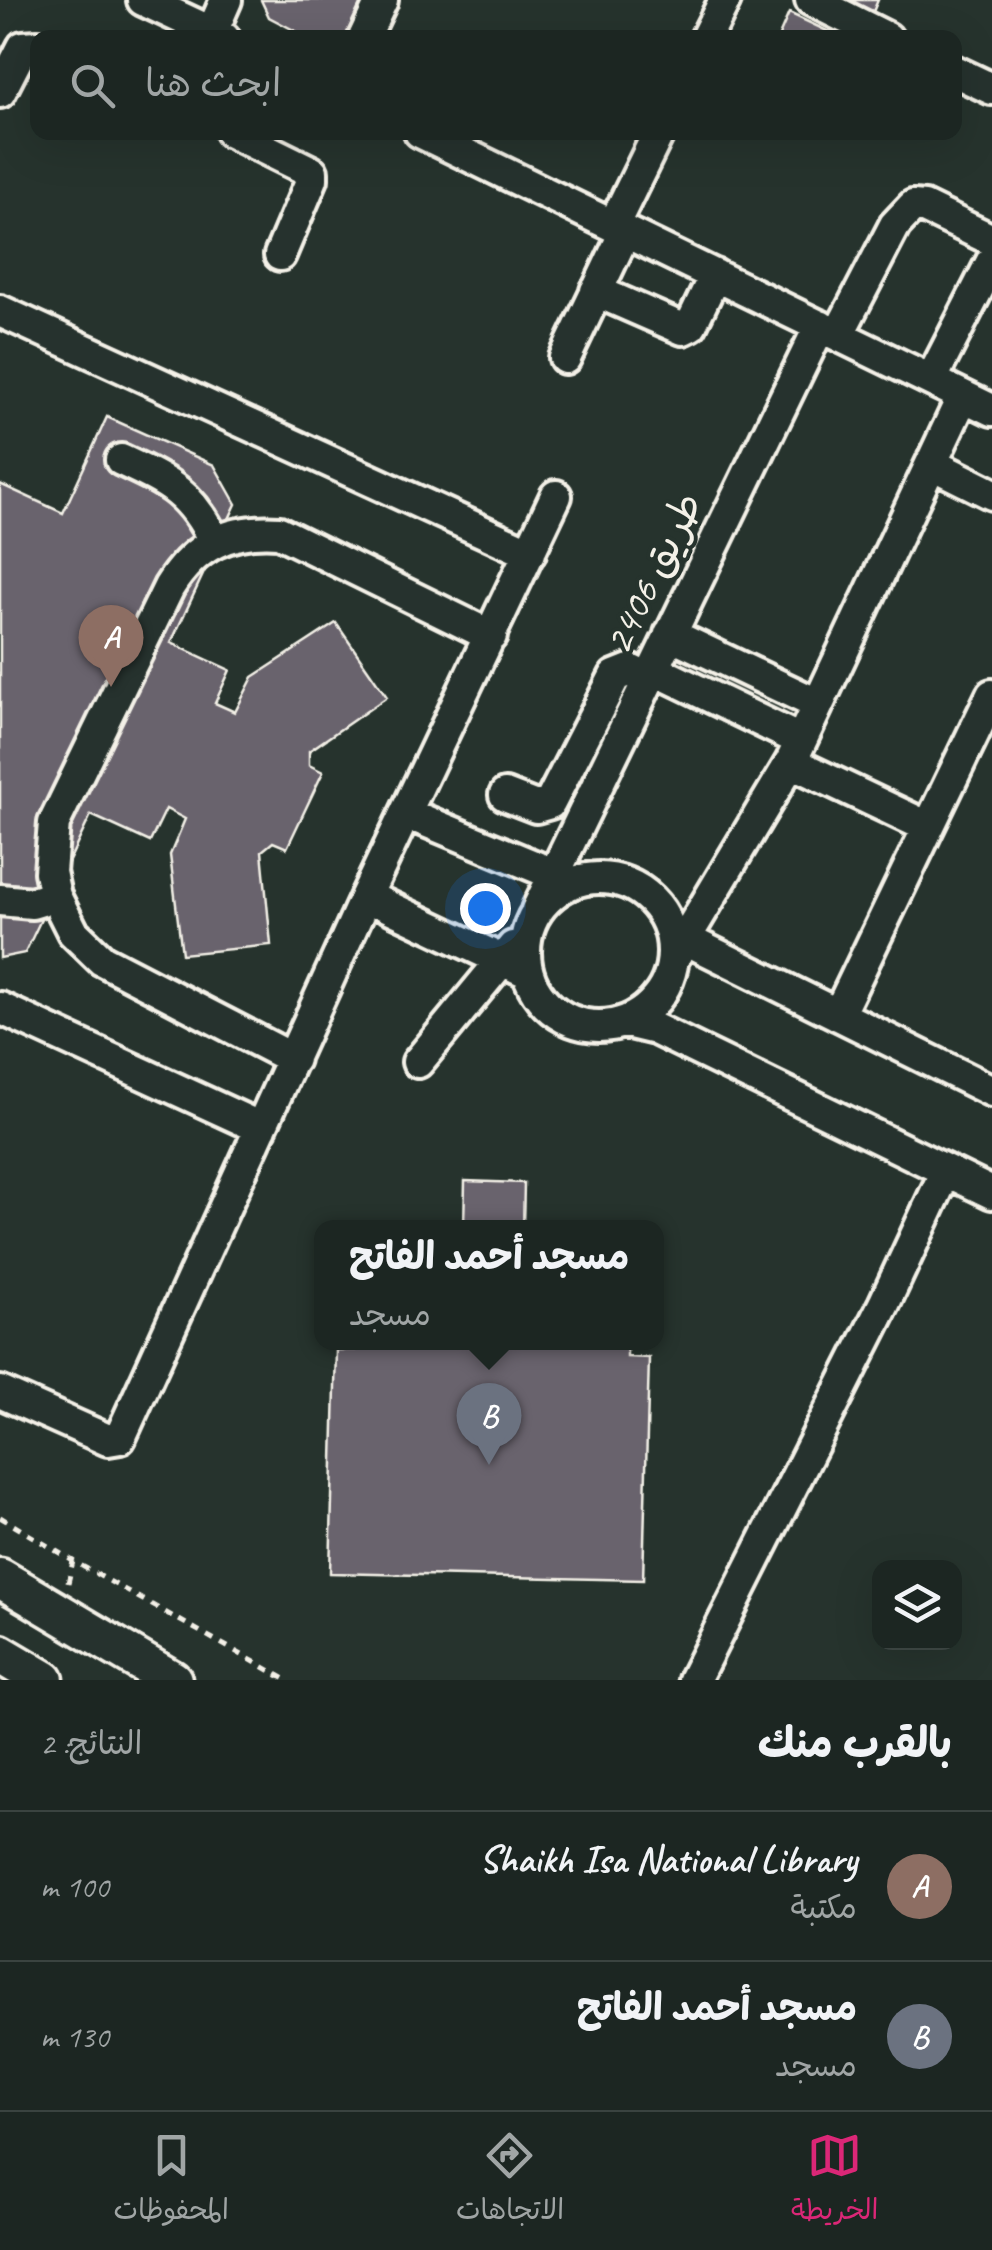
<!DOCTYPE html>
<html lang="ar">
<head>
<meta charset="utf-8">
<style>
  :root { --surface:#1c2622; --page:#29322f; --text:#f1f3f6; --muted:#a0a5a5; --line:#3a4340; --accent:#db2777 }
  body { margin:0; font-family:Caveat,"Playpen Sans Arabic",sans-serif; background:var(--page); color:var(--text); direction:rtl }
  .controls { position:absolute; right:30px; bottom:30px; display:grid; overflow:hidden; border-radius:20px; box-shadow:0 10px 40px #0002 }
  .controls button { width:90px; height:90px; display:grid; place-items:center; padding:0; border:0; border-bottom:2px solid var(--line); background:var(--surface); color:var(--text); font:50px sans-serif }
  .you { position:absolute; left:485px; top:908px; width:35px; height:35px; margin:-25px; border:8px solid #fff; border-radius:50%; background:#1a73e8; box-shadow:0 0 0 15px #1a73e833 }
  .badge { display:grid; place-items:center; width:65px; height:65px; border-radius:50%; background:var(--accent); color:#fff; font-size:32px; font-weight:700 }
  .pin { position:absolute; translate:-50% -82px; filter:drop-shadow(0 2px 5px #0008) }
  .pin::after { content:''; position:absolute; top:52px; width:35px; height:30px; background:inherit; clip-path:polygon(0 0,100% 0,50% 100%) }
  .popup { position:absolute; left:314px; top:1220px; width:350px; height:130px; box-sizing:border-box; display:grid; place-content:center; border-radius:20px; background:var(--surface); filter:drop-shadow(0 2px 8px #0005); font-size:32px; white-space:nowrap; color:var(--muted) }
  .popup b { font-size:38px; color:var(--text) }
  .popup::after { content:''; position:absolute; left:50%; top:100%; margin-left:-20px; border:20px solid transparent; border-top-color:var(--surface) }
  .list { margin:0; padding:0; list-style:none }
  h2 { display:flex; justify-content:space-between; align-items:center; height:130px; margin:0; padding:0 40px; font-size:42px }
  h2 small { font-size:32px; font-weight:400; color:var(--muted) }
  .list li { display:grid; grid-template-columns:65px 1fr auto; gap:30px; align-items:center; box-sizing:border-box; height:150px; padding:0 40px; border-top:2px solid var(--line) }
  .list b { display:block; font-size:38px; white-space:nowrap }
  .list p { margin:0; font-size:32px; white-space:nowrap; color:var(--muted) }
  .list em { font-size:32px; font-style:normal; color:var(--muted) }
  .icon { flex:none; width:55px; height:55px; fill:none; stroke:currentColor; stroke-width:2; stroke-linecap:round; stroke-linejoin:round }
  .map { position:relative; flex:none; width:992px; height:1680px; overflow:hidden; direction:ltr }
  .search { position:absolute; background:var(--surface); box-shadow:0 10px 40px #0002; left:30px; right:30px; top:30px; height:110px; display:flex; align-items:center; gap:25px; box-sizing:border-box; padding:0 35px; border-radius:20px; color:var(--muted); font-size:38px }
  .sheet { height:430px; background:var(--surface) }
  nav { display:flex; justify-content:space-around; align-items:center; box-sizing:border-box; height:140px; border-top:2px solid var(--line); background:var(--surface); font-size:28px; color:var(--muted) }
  nav a { display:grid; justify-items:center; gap:5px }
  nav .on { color:var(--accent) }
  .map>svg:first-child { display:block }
  .building { fill:#69636d; stroke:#f4f1e8; stroke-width:2.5 }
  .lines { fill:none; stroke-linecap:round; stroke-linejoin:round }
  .minor-casing { stroke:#f4f1e8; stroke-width:38 }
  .major-casing { stroke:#f4f1e8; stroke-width:45 }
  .path { stroke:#f4f1e8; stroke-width:5; stroke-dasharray:8 8; stroke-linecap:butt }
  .minor { stroke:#26332d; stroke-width:30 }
  .major { stroke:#26332d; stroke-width:38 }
  .labels { text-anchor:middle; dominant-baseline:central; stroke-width:8; stroke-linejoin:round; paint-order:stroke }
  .street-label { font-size:42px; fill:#f4f1e8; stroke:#26332d }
</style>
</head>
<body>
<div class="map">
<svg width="992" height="1680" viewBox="0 0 992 1680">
  <rect width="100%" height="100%" fill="#26332d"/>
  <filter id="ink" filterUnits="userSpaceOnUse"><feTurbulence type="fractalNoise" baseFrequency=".01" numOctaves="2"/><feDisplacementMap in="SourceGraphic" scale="20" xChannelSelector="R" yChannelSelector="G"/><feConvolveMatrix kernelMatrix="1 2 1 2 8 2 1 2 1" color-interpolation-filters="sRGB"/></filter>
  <g filter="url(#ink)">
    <path class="building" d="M261,0H373L355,38H309L269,17Z
      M843,0H878L872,14Z
      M789,13L842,38H778Z
      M107,417L214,465L236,504L171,643L230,670L215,703L235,712L253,677L336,623L387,697L309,751V765L323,772L287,848L273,842L262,851L271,945L182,954L170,855L185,819L166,809L150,842L91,815L25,953L0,958V484L63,513Z
      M465,1181L524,1183L523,1228H464Z
      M356,1342H627V1357L649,1358L643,1580L330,1573L336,1350H355Z"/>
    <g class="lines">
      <defs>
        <path id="minor" d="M143,0L224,38
          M811,0L887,38
          M212,32L226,0
          M364,38L382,0
          M706,38L725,0
          M954,71L992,89
          M0,92L23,47L38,46
          M231,132L312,172V179L280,255
          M420,132L992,410
          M613,226L659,132
          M596,291L683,329L691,325L715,275
          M0,311L530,553
          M838,335L895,225L913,206L924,207L992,240
          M565,358L625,232
          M931,380L992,261
          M121,460C168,482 191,492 214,541
          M932,464L992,494
          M670,634L817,704
          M653,669L800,740
          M791,762L928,827
          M505,795L536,807L550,803L615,676L630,670L649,679
          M406,813L570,881
          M525 952a74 74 0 1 1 148 0a74 74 0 1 1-148 0Z
          M366,896L527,972
          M0,900L32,903L55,896
          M537,910L820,326
          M671,932L992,1091
          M673,959L791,762L963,396
          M0,1008L261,1128
          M838,1015L992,695
          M626,1022L655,1029L992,1193
          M293,1059L102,960L73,932L55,896L50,872L54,823L169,587C195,545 230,528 279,532L491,636
          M418,1062L513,947
          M0,1392L108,1440L120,1438L366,896L556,496
          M694,1680L884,1304L946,1171"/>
        <path id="major" d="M0,1578L172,1680
          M0,1654L44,1680"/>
      </defs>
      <use href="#minor" class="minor-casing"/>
      <use href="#major" class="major-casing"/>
      <path class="path" d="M0,1517L73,1561
        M68,1583L73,1561L287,1680"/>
      <use href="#minor" class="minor"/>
      <use href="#major" class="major"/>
    </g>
  </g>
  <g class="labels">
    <g class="street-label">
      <text transform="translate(653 573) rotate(-64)">طريق 2406</text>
    </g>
  </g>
</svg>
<div class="controls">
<button><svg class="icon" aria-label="layers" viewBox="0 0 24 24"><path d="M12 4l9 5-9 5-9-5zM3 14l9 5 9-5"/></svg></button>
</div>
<div class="you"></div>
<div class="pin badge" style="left:111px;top:687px;background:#8d6e63">A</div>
<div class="pin badge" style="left:489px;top:1465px;background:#6b7280">B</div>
<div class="popup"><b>مسجد أحمد الفاتح</b>مسجد</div>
<div class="search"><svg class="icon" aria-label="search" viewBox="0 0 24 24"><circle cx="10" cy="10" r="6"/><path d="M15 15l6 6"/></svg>ابحث هنا</div>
</div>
<section class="sheet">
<h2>بالقرب منك<small>النتائج: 2</small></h2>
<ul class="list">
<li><span class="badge" style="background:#8d6e63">A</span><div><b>Shaikh Isa National Library</b><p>مكتبة</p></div><em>100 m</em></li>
<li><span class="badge" style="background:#6b7280">B</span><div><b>مسجد أحمد الفاتح</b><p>مسجد</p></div><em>130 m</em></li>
</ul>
</section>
<nav>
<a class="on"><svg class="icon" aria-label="map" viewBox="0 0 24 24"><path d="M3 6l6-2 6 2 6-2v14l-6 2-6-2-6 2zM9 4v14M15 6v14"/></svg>الخريطة</a>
<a><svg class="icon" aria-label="directions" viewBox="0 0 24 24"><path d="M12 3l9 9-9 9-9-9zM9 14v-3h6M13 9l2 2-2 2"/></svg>الاتجاهات</a>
<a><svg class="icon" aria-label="saved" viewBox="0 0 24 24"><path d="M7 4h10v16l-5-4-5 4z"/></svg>المحفوظات</a>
</nav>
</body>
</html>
